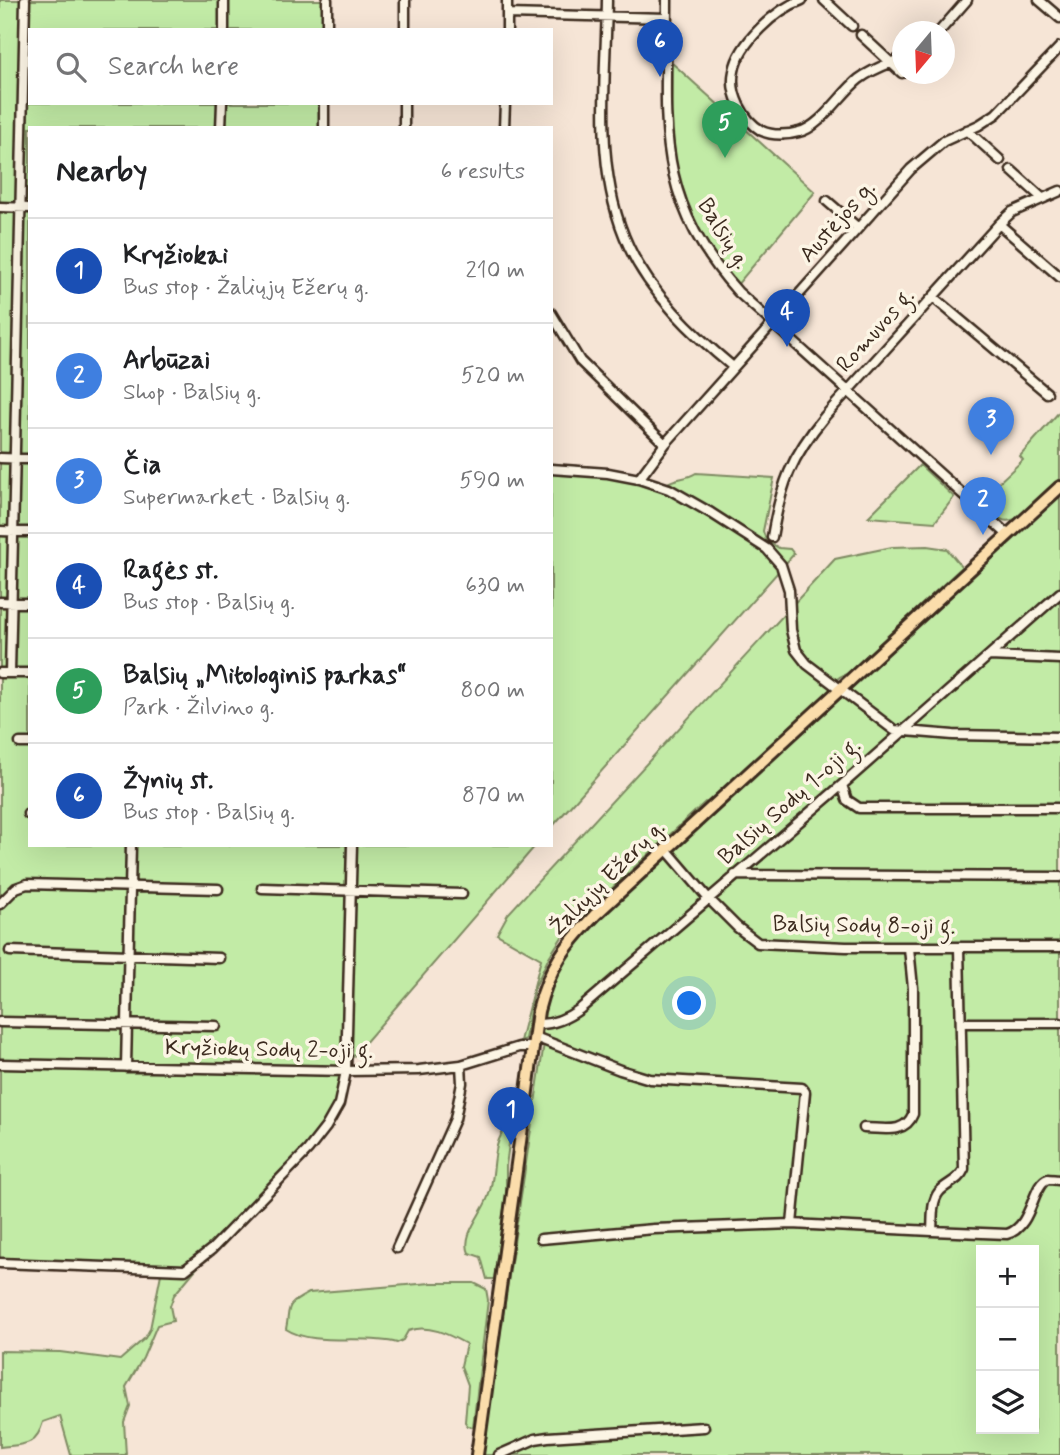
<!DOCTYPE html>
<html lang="en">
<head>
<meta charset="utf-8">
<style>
  :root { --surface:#fff; --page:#f6f6f6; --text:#202124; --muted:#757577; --line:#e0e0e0; --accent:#c8321e }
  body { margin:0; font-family:Mynerve,sans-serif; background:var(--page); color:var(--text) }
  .controls { position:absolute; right:21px; bottom:21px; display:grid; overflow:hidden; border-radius:0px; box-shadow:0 7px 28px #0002 }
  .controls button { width:63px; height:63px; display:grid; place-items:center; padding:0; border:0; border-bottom:2px solid var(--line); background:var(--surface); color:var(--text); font:35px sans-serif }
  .compass { position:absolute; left:892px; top:21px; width:63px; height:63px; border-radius:50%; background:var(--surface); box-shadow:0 7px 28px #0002; rotate:199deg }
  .you { position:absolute; left:690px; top:1004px; width:24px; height:24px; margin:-18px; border:5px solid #fff; border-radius:50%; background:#1a73e8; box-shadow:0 0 0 10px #1a73e833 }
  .badge { display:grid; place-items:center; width:46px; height:46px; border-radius:50%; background:var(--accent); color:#fff; font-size:23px; font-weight:700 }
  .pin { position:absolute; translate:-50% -58px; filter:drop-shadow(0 2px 4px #0008) }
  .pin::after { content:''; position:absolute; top:37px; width:24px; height:21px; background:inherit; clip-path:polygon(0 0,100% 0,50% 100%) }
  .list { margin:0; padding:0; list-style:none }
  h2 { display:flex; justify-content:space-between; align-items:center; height:91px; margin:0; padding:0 28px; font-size:30px }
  h2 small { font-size:23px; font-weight:400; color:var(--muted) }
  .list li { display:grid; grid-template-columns:46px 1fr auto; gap:21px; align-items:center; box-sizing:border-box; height:105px; padding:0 28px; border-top:2px solid var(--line) }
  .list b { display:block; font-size:26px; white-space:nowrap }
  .list p { margin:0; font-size:23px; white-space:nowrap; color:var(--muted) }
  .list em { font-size:23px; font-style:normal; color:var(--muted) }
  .icon { flex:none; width:38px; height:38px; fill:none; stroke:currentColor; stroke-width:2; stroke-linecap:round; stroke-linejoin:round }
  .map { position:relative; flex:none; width:1060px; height:1455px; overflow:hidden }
  .search { position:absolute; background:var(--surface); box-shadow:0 7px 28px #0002; left:28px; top:28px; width:525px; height:77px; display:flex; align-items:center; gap:18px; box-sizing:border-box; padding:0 24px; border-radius:0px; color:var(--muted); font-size:26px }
  .panel { position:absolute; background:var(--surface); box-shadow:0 7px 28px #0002; left:28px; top:126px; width:525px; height:721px; border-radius:0px }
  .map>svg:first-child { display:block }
  .green { fill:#c2eba6; stroke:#7e8a62; stroke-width:2; fill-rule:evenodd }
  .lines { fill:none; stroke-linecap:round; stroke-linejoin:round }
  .minor-casing { stroke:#3b2a1e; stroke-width:13 }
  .major-casing { stroke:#3b2a1e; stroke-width:16 }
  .minor { stroke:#fcf5e5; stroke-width:8 }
  .major { stroke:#fbddab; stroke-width:10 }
  .labels { text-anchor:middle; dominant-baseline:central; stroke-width:7; stroke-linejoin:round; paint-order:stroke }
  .street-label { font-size:23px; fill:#3b2a1e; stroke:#fcf5e5 }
</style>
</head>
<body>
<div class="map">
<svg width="1060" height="1455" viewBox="0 0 1060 1455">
  <rect width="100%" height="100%" fill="#f6e5d6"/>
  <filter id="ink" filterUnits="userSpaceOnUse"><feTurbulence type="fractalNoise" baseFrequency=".0143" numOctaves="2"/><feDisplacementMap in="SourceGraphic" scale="14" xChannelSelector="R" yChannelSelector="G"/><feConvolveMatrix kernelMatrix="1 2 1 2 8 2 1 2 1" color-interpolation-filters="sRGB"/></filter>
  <g filter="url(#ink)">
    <path class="green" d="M0,0H325V30H30V103H323V128H30V845H536L351,1059L343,1107L335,1120L320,1141L195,1270L174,1295L170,1306L173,1321L157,1325L143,1358L126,1387L130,1406L124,1422L126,1455H71L60,1416L43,1422C36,1447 23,1444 0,1447V1351L60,1352L120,1360L145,1338L150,1329L162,1269L0,1261Z
      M671,62L815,192L737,285C703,244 674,192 671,138C670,113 673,88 671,62Z
      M1060,411V481C1048,492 1017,529 1001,519C993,515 986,506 980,500L1023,460L1020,456Z
      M920,465L954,497L935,522L868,517Z
      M600,468L633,473L666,484C676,477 685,480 696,473L774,478L763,531L766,540L779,548L790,549L794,554L551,828V473L598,477Z
      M1060,494V1455H482L544,1043C534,1000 556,970 579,937ZM981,1250H1034V1429H981Z
      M892,547L927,546L947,549L962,567L847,674C835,677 833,684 830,694L709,803L705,802L566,931L549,957L534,989L525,1039L520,1041L541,959L497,934L508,914L835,559Z
      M507,1127L511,1129L506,1166V1195L494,1279H487L481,1257L469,1253C461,1235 482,1214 488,1197C497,1175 490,1144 507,1127Z
      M431,1283H474L486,1289L488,1300L473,1427L468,1426L465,1422L468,1385L461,1366L466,1344C450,1335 427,1323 408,1331L403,1340L397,1343C365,1334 313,1347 286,1329C291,1305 283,1307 309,1293Z"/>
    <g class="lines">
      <defs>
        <path id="minor" d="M607,0C606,81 593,171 629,247C651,294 693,334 733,367
          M667,0C667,120 651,195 738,292L1008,535
          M802,0C776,9 739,43 734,71C729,93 743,120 762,131C772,136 789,135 799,132C821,127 841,93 859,79C872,69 888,64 902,58
          M824,0L852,26
          M1039,0L1060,18
          M507,14L667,18
          M224,30V0
          M327,30V0
          M405,30V0
          M507,30V0
          M939,32L967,0
          M861,35L902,73
          M221,128L222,103
          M324,128V103
          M404,128V103
          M504,128L505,103
          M967,130L1000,160
          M1011,170L1042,198
          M827,201L857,227
          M0,207L30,208
          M999,224L1060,277
          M933,297L1047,393
          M551,313L580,361L665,444
          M0,458L30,459
          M551,469L608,473L639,479L669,489L711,513L767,549L781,565L789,590L791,630L796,650L807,664L894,730L953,735L1060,737
          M639,479L665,444L911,169L944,141L979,125L996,114L1060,47
          M0,531L30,532
          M772,537C781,484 791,457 825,416L999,224L1012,212L1060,191
          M0,602L30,603
          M989,656L1060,659
          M0,673H30
          M10,673L25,0
          M20,743H30
          M842,785L847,800L859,808H1060
          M28,814H30
          M666,849L708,898L737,927L758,943L846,947H1060
          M735,875L1060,877
          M262,888L462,894
          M0,904L16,888L27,884L218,889
          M10,951L219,958
          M0,1022L216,1026
          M961,1023H1060
          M537,1024C553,1025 566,1019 580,1009L842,785L1060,593
          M535,1037L620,1070L650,1079L802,1088L805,1092L792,1224
          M0,1064L346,1071L419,1070L461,1065L519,1047H534
          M126,1067L131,845
          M864,1128C882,1128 905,1135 913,1114V988L909,948
          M932,1231L1007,1234C1033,1227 1032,1183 1048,1179C1049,1179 1059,1180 1060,1180
          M541,1239L654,1229L792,1224L932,1231C933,1219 931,1202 939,1192C947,1183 959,1181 964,1169L959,948
          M397,1248L455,1119L462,1083L461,1065
          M0,1263L185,1270L212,1249L308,1150L326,1127L339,1104L346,1071L352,845
          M499,1455L535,1439L548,1437L704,1427"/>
        <path id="major" d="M477,1455L538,1011C549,967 565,946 596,914L1060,487"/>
      </defs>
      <use href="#minor" class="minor-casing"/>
      <use href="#major" class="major-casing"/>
      <use href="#minor" class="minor"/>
      <use href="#major" class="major"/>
    </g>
  </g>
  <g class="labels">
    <g class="street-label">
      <text transform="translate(838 222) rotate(-48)">Austėjos g.</text>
      <text transform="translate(723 234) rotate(58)">Balsių g.</text>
      <text transform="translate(876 331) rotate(-48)">Romuvos g.</text>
      <text transform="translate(790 802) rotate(-41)">Balsių Sodų 1-oji g.</text>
      <text transform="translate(608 878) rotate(-45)">Žaliųjų Ežerų g.</text>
      <text transform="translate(864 926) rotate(1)">Balsių Sodų 8-oji g.</text>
      <text transform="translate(269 1050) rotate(1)">Kryžiokų Sodų 2-oji g.</text>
    </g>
  </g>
</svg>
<div class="controls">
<button>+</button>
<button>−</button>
<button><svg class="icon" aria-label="layers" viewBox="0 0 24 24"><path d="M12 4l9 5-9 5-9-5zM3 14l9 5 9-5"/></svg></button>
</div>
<svg class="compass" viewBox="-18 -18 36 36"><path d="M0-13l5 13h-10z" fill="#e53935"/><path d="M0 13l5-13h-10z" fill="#757577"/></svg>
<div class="you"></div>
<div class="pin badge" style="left:511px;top:1145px;background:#1a4fb4">1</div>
<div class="pin badge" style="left:983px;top:535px;background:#3f7fe0">2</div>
<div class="pin badge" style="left:991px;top:455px;background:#3f7fe0">3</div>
<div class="pin badge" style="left:787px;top:347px;background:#1a4fb4">4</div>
<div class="pin badge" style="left:725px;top:158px;background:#2e9e5b">5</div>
<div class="pin badge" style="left:660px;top:77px;background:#1a4fb4">6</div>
<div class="search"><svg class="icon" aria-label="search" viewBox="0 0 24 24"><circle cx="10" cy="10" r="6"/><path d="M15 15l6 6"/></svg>Search here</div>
<section class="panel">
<h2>Nearby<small>6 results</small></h2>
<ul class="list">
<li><span class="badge" style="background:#1a4fb4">1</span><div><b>Kryžiokai</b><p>Bus stop · Žaliųjų Ežerų g.</p></div><em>210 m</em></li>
<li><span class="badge" style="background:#3f7fe0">2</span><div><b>Arbūzai</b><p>Shop · Balsių g.</p></div><em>520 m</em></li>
<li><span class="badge" style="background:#3f7fe0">3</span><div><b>Čia</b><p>Supermarket · Balsių g.</p></div><em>590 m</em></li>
<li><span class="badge" style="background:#1a4fb4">4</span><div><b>Ragės st.</b><p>Bus stop · Balsių g.</p></div><em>630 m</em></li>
<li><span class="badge" style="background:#2e9e5b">5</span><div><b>Balsių „Mitologinis parkas“</b><p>Park · Žilvino g.</p></div><em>800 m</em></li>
<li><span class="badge" style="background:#1a4fb4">6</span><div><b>Žynių st.</b><p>Bus stop · Balsių g.</p></div><em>870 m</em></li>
</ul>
</section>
</div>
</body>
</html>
